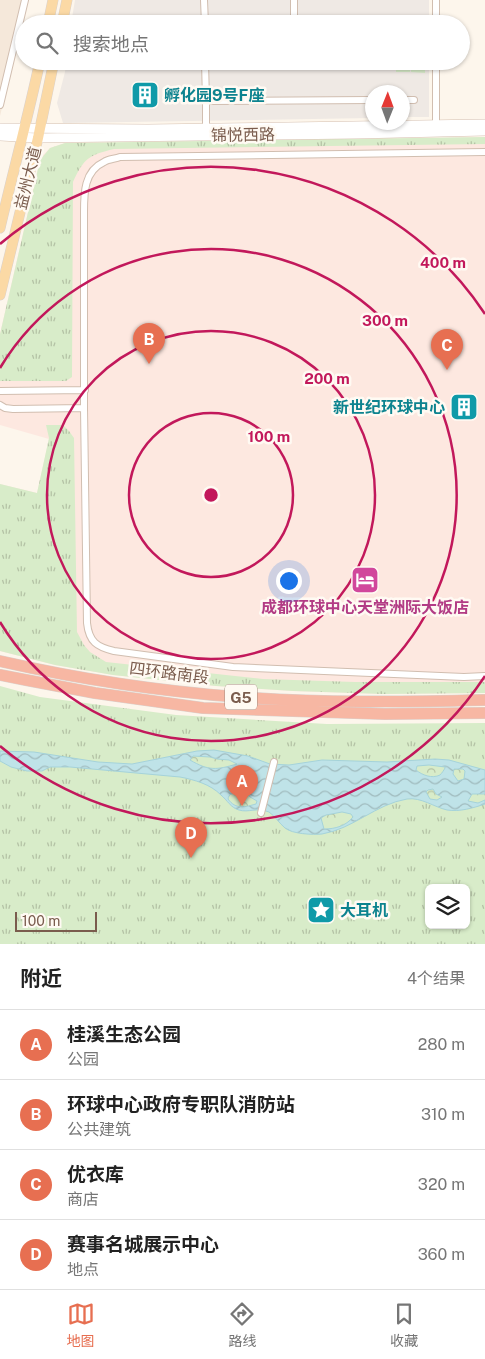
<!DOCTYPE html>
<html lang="zh">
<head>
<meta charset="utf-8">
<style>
  :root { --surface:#fff; --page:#f2f2f2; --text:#222; --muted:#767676; --line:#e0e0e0; --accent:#e76f51 }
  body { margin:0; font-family:"Public Sans","Noto Sans SC",sans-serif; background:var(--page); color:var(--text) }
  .controls { position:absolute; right:15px; bottom:15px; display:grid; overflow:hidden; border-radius:8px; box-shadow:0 1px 4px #0004 }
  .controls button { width:45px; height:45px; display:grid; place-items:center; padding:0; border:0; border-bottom:1px solid var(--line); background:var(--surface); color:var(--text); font:25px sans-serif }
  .compass { position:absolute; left:365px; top:85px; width:45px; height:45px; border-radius:50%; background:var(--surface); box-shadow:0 1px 4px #0004; rotate:1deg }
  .scale { position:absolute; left:15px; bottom:12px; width:82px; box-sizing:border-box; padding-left:5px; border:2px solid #7a5c4d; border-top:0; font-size:14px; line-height:18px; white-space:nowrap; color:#7a5c4d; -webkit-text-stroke:4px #fffaf3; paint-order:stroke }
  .you { position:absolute; left:288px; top:580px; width:18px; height:18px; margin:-12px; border:4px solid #fff; border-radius:50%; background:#1a73e8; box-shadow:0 0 0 8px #1a73e833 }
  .badge { display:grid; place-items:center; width:32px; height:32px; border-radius:50%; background:var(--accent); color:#fff; font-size:16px; font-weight:700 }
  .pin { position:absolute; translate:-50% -41px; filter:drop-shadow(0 1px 2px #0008) }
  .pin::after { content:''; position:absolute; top:26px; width:18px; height:15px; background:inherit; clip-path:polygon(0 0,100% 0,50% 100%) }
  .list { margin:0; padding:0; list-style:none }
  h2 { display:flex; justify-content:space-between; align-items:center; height:65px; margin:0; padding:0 20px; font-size:21px }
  h2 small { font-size:16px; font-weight:400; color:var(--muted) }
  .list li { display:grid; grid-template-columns:32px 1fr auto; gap:15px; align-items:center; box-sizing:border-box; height:70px; padding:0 20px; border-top:1px solid var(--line) }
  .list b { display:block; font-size:19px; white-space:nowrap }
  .list p { margin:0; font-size:16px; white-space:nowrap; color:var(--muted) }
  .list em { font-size:16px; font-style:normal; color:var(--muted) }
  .icon { flex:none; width:28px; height:28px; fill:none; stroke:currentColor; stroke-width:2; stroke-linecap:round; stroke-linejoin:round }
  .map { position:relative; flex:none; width:485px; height:944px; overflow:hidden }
  .search { position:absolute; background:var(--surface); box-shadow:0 1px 4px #0004; left:15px; right:15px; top:15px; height:55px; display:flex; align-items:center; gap:12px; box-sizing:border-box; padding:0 18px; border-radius:28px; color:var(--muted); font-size:19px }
  .sheet { height:345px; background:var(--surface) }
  nav { display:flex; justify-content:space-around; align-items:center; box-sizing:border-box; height:70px; border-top:1px solid var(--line); background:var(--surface); font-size:14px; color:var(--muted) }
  nav a { display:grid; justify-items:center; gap:2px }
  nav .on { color:var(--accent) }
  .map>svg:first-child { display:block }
  .residential { fill:#f5e8da }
  .commercial { fill:#fde8e0 }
  .industrial { fill:#efe9e4 }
  .grass { fill:url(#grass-tufts); fill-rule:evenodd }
  .forest { fill:url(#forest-crowns) }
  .garden { fill:#d8ecc9 }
  .water { fill:url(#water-waves); stroke:#a5d3da; fill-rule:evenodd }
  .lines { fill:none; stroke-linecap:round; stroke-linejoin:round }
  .street-casing { stroke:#d1beb0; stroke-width:8 }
  .secondary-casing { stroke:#d6c0b0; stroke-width:10 }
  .primary-casing { stroke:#dad1cd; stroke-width:11 }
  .highway-casing { stroke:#dad1cd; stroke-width:12 }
  .street { stroke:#fff; stroke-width:6 }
  .secondary { stroke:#fff; stroke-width:9 }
  .primary { stroke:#fbd9a5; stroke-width:10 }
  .highway { stroke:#f7b7a3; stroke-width:11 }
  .ring { fill:none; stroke:#c2185b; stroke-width:2.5 }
  .labels { text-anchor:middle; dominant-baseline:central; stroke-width:5; stroke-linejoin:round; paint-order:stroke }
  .shield { fill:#fffaf3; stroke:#a28b7f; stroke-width:1 }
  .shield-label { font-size:15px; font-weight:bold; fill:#7a5c4d }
  .culture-label { font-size:16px; font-weight:bold; fill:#0d838f; stroke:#fffaf3; text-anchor:start }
  .street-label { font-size:16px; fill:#7a5c4d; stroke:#fffaf3 }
  .hotel-label { font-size:16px; font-weight:bold; fill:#b23c85; stroke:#fffaf3 }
  .centre { fill:#c2185b; stroke:#fffaf3; stroke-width:2.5 }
  .ring-label { font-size:15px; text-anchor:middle; font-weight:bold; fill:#c2185b; stroke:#fffaf3; stroke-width:5; stroke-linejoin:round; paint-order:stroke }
</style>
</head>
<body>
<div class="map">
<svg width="485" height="944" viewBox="0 0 485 944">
  <defs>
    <pattern id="grass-tufts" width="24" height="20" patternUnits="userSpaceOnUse" patternTransform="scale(1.25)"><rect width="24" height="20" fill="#d8ecc9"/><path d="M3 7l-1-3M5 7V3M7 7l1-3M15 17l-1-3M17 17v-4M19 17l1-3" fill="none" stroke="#b4c2a5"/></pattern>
    <pattern id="forest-crowns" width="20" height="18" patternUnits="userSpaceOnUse" patternTransform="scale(1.25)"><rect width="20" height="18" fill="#d8ecc9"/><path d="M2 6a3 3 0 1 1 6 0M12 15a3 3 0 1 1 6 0" fill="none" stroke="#b4c2a5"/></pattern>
    <pattern id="water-waves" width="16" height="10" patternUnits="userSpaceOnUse" patternTransform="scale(1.25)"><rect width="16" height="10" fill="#bfe3e8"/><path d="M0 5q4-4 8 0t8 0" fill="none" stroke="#a0bbbe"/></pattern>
  </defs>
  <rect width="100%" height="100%" fill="#fdf6ec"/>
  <path class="residential" d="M0,0H28L0,116Z"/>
  <path class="commercial" d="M485,137V693L383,694L293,691L216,686L113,675L55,665L0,651V484L37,493L49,439L0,425V334L40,160L43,155L50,148L65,143Z"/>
  <path class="industrial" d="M75,0H429V24H71Z
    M66,61H429V117H403L402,92H372V118L63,123L57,103L65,72Z"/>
  <path class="grass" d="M485,137V144L114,149C89,155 84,158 73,182L72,377L66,381H0V334L40,160L50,148L65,143Z
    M46,425H63L69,431L74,438L77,632L84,645L90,652L106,662L263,679L355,682H485V693L383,694L293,691L216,686L113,675L55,665L0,651V484L37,493L49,438Z
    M0,686L40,697L176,715L327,724L485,723V944H0ZM429,888H466V925H429Z"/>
  <path class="forest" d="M192,756H193L210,757L217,759L229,760L237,764C216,770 210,771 190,760Z
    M429,765L445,767L446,768C444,770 442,773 440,775C433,779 422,775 416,770L417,766Z
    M454,768L464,769L465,771L464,779L458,781L453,774Z
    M433,789L443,797L437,800L430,799L426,792L428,790Z
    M236,793L249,794L250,797L257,801L256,804C245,807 236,810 228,799C229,794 231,794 236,793Z
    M478,793L485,794V800L478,803L468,801L471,794Z
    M342,812L351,814L353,817C346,826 335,829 324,829L321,818L326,815Z"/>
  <path class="garden" d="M396,61H410V72H396Z
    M411,61H425V73L411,72Z"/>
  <path class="water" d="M214,750L248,756L270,764L289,765L322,760L387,762L435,759L449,760L485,770V794H472L468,801L478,803L485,800V804C473,808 460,812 447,810C434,807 421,797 407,799C376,804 353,829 322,834C313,835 292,834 285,828C279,823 275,816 269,812C257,807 248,813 239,810C231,808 227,800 221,795C210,784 195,780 180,777L70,767H50L42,771H27L11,767L0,761V751L34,752L98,762L132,764L197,751ZM193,756L210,757L217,759L229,760L237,764C216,770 209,771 190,760ZM429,765L445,767V768C444,770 442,773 440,775C432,779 422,775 416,770L417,766ZM454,769H463L465,771L464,779L458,781L453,774ZM433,789L436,794L442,797L437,800L430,799L426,792L428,790ZM236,793L241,795L243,793L248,794L250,797L257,801L256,804C245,807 236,810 228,799C229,794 231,794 236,793ZM342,812L351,814L353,817C346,826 335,829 324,829L321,818L326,815Z"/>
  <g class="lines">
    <defs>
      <path id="street" d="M204,0L205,24
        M294,0V24
        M436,0V24
        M205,61L206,101L372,100
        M402,100H414
        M206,101V129
        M0,105L25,0
        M436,125V61
        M485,152L120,157C115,159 108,159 104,162C84,171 84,193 84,212V408L87,623C89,642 97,647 114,651L233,667L464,677L485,676
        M0,391L85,390
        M0,405L5,408L13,409L84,408
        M261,813L274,762"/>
      <path id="secondary" d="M0,128L148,129L485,124
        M0,136L38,138L357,134L485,131"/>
      <path id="primary" d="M48,24L53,0
        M62,24L67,0
        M0,228C13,172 28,117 40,61
        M0,295L38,138L54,61"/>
      <path id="highway" d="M0,661C79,679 159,691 239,697C321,703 403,702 485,700
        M0,675L26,680L95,693L203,708L385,714L485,713"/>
    </defs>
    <use href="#street" class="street-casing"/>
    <use href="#secondary" class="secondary-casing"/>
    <use href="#primary" class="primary-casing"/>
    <use href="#highway" class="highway-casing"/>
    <use href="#street" class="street"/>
    <use href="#secondary" class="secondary"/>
    <use href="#primary" class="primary"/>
    <use href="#highway" class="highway"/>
  </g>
  <g class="ring">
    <circle cx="211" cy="495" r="82"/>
    <circle cx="211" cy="495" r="164"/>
    <path d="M0 368A246 246 0 1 1 0 622"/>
    <path d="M485 676A328 328 0 0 1 0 746M0 244A328 328 0 0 1 485 314"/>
  </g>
  <defs>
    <symbol id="building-square" viewBox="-11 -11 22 22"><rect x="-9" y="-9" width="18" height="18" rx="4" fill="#0f9aa8" stroke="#fffaf3"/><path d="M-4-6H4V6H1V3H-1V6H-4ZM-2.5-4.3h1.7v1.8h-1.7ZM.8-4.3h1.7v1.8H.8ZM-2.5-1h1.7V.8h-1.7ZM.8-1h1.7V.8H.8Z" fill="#fff"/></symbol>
    <symbol id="hotel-square" viewBox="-11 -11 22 22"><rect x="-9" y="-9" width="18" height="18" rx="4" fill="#d1479c" stroke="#fffaf3"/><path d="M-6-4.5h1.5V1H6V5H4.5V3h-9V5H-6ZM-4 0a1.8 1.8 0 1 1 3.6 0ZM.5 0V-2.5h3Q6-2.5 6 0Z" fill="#fff"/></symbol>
    <symbol id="sight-square" viewBox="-11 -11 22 22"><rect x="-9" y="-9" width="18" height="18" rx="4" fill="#0f9aa8" stroke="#fffaf3"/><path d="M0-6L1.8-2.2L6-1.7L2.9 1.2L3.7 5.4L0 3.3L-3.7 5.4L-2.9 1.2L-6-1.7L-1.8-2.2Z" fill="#fff"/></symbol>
  </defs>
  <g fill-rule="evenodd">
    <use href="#building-square" x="129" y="79" width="32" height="32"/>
    <use href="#building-square" x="448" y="391" width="32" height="32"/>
    <use href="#hotel-square" x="349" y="564" width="32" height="32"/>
    <use href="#sight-square" x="305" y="894" width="32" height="32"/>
  </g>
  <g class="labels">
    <rect class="shield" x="225" y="684.5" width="32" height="25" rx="4"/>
    <g class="shield-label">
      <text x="241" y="697">G5</text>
    </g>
    <g class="culture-label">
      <text x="164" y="95">孵化园9号F座</text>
      <text x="445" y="407" text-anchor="end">新世纪环球中心</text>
      <text x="340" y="910">大耳机</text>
    </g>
    <g class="street-label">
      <text transform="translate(243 135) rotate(-1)">锦悦西路</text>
      <text transform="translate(28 178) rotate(-76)">益州大道</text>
      <text transform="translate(169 673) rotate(7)">四环路南段</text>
    </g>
    <g class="hotel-label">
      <text x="365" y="607">成都环球中心天堂洲际大饭店</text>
    </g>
  </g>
  <circle cx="211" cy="495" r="8" class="centre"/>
  <g class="ring-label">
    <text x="443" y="268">400 m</text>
    <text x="385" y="326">300 m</text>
    <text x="327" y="384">200 m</text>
    <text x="269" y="442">100 m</text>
  </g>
</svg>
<div class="controls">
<button><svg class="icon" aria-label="layers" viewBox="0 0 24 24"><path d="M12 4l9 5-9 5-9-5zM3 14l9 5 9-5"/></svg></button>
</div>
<svg class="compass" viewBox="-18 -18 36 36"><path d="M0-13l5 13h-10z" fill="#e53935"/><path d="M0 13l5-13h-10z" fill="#767676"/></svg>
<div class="scale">100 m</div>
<div class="you"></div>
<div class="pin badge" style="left:242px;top:806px">A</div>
<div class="pin badge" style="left:149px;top:364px">B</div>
<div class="pin badge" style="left:447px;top:370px">C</div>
<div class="pin badge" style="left:191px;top:858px">D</div>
<div class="search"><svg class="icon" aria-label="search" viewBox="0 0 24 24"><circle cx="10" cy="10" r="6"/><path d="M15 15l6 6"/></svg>搜索地点</div>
</div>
<section class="sheet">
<h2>附近<small>4个结果</small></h2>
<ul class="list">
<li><span class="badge">A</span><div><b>桂溪生态公园</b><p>公园</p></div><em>280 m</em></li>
<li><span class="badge">B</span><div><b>环球中心政府专职队消防站</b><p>公共建筑</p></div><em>310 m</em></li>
<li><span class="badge">C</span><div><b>优衣库</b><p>商店</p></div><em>320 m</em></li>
<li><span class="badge">D</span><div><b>赛事名城展示中心</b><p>地点</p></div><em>360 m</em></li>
</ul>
</section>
<nav>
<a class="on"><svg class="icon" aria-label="map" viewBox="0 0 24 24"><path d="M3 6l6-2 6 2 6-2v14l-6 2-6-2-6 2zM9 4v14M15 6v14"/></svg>地图</a>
<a><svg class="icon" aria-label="directions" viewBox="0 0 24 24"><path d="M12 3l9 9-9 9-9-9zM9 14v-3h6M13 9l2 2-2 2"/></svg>路线</a>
<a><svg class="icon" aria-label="saved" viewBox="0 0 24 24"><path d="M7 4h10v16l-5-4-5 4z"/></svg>收藏</a>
</nav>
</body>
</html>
